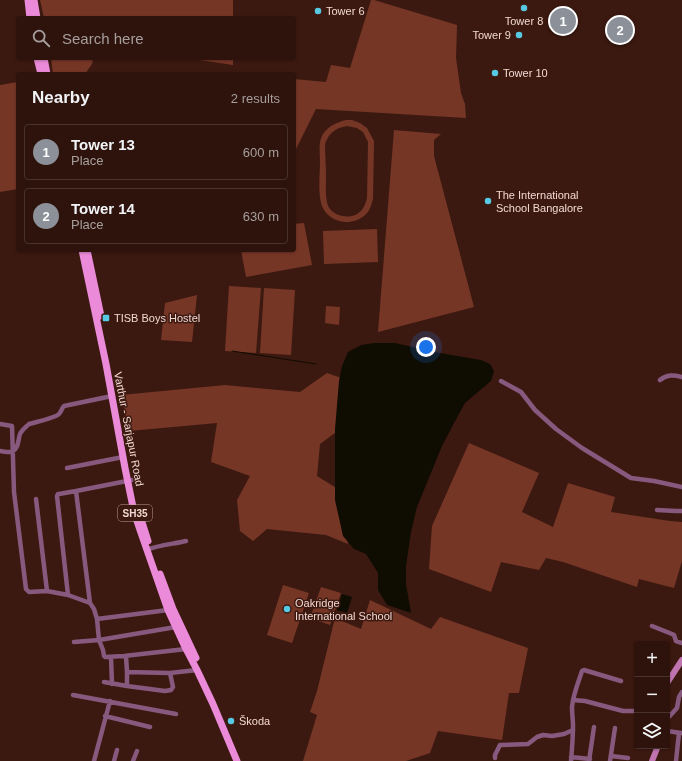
<!DOCTYPE html>
<html lang="en">
<head>
<meta charset="utf-8">
<style>
  :root { --surface:#2d130c; --page:#351c15; --text:#f1f3f6; --muted:#a79e9d; --line:#48322d; --accent:#8c9099 }
  body { margin:0; font-family:Arial,sans-serif; background:var(--page); color:var(--text) }
  .controls { position:absolute; right:12px; bottom:12px; display:grid; overflow:hidden; border-radius:4px; box-shadow:0 1px 3px #0004 }
  .controls button { width:36px; height:36px; display:grid; place-items:center; padding:0; border:0; border-bottom:1px solid var(--line); background:var(--surface); color:var(--text); font:20px sans-serif }
  .you { position:absolute; left:426px; top:347px; width:14px; height:14px; margin:-10px; border:3px solid #fff; border-radius:50%; background:#1a73e8; box-shadow:0 0 0 6px #1a73e833 }
  .badge { display:grid; place-items:center; width:26px; height:26px; border-radius:50%; background:var(--accent); color:#fff; font-size:13px; font-weight:700 }
  .pin { position:absolute; translate:-50% -50%; border:2px solid #fff; box-shadow:0 1px 4px #0006 }
  .list { margin:0; padding:0; list-style:none }
  h2 { display:flex; justify-content:space-between; align-items:center; height:52px; margin:0; padding:0 16px; font-size:17px }
  h2 small { font-size:13px; font-weight:400; color:var(--muted) }
  .list li { display:grid; grid-template-columns:26px 1fr auto; gap:12px; align-items:center; box-sizing:border-box; height:56px; margin:0 8px 8px; padding:0 8px; border:1px solid var(--line); border-radius:4px }
  .list b { display:block; font-size:15px; white-space:nowrap }
  .list p { margin:0; font-size:13px; white-space:nowrap; color:var(--muted) }
  .list em { font-size:13px; font-style:normal; color:var(--muted) }
  .icon { flex:none; width:22px; height:22px; fill:none; stroke:currentColor; stroke-width:2; stroke-linecap:round; stroke-linejoin:round }
  .map { position:relative; flex:none; width:682px; height:761px; overflow:hidden }
  .search { position:absolute; background:var(--surface); box-shadow:0 1px 3px #0004; left:16px; top:16px; width:280px; height:44px; display:flex; align-items:center; gap:10px; box-sizing:border-box; padding:0 14px; border-radius:4px; color:var(--muted); font-size:15px }
  .panel { position:absolute; background:var(--surface); box-shadow:0 1px 3px #0004; left:16px; top:72px; width:280px; height:180px; border-radius:4px }
  .map>svg:first-child { display:block }
  .green { fill:#763626; fill-rule:evenodd }
  .water { fill:#0f0c02 }
  .lines { fill:none; stroke-linecap:round; stroke-linejoin:round }
  .stream { stroke:#0f0c02; stroke-width:1 }
  .street { stroke:#88597e; stroke-width:4.5 }
  .secondary { stroke:#c075b1; stroke-width:6 }
  .primary { stroke:#eb8ad8; stroke-width:7 }
  .poi-dot { fill:#57c9e2; stroke:#3c1910; stroke-width:1.5 }
  .labels { text-anchor:middle; dominant-baseline:central; stroke-width:3; stroke-linejoin:round; paint-order:stroke }
  .shield { fill:#3c1910; stroke:#bb9f98; stroke-width:1 }
  .shield-label { font-size:10px; font-weight:bold; fill:#f1d8d2 }
  .poi-label { font-size:11px; fill:#f1d8d2; stroke:#3c1910; text-anchor:start }
  .street-label { font-size:11px; fill:#f1d8d2; stroke:#3c1910 }
</style>
</head>
<body>
<div class="map">
<svg width="682" height="761" viewBox="0 0 682 761">
  <rect width="100%" height="100%" fill="#3c1910"/>
  <path class="green" d="M40,0H233V18H44Z
    M371,0H374L457,25L456,58L461,93L465,104L466,118L316,109L294,153V79L326,82L331,65L350,68Z
    M51,58H93L92,64L85,74H53Z
    M186,58H233V65Z
    M18,82V189L0,192V85Z
    M346,120H352L360,123L367,128L374,141L373,199C371,205 370,211 365,215C353,226 333,224 324,210C317,199 320,175 320,161C320,155 319,148 320,143C320,140 322,136 323,134C328,126 338,122 346,120ZM347,126L357,128L363,132L368,142L367,198C365,207 361,214 352,216C343,218 332,214 328,206C325,197 326,187 326,178C326,167 325,155 325,144C329,133 335,128 347,126Z
    M394,130L441,134L434,140V156L474,307L378,332Z
    M304,223L312,265L246,277L241,250H294V224Z
    M377,229L378,262L324,264L323,231Z
    M229,286L261,288L256,353L225,351Z
    M264,288L295,290L291,355L260,353Z
    M197,295L192,342L161,340L165,303Z
    M326,306L340,307L339,325L325,323Z
    M327,373L347,380L351,421L320,444L317,476L338,489L348,544L326,535L267,529L253,541L240,531L237,500L250,476L211,462L217,423L129,431L121,395L225,385L300,392Z
    M469,443L539,473L522,512L553,527L568,483L615,497L611,512L670,521L682,522V561L674,588L639,579L637,587L563,562L546,558L539,570L501,562L491,592L429,569L432,526Z
    M283,585L309,593L292,643L267,635Z
    M321,587L341,593L330,625L310,618Z
    M370,600L431,629L440,617L528,648L519,693H509L502,740L438,731L430,753L406,761H303L317,715L310,712L317,691L335,618L361,629Z"/>
  <path class="water" d="M375,343H395L434,352L481,360L490,364L494,371L491,381L465,403L453,425L442,446L417,507L411,532L406,566V584L411,613L387,605L378,590V573L366,554L354,549L343,536L335,500V429L339,381L342,366L348,352L361,345Z
    M342,594L352,597L347,613L337,610Z"/>
  <g class="lines">
    <path class="stream" d="M232,351L316,364"/>
    <path class="street" d="M660,380C667,374 674,375 682,377
      M501,381L521,392L535,410L556,429L582,448L631,478L654,481L682,487
      M0,424L12,426L14,492L26,589L29,592L47,591L68,595L90,603L94,609L97,619
      M0,451C4,452 9,453 13,451C19,448 18,439 20,434C22,430 26,427 29,424C36,422 55,418 59,414C62,411 61,409 64,406L112,396
      M67,468L123,457
      M76,491L132,480
      M36,499L47,591
      M657,510L676,511H682
      M146,550C159,545 173,544 186,541
      M68,595L57,496L58,494H59L76,491L90,603
      M168,610L97,619L99,640L103,650L104,656L105,657L124,656L186,649
      M652,626L672,634L674,635L676,641L682,643
      M74,642L99,640L176,627
      M126,656L127,672
      M111,657L112,684
      M104,682L127,686L165,691L171,690L173,687L170,673L197,670
      M127,686V672L170,673
      M73,695L176,714
      M573,700L585,701L623,711H637
      M105,716L150,727
      M667,719L677,708L679,697L682,692
      M667,731L681,733
      M611,756L628,758
      M571,757L590,759
      M495,758V755L500,745L528,744L537,737L543,735L552,736L564,734L573,730
      M94,761L110,701
      M114,761L117,750
      M133,761L137,751
      M571,761C572,749 573,738 573,726C573,720 572,714 572,707C573,695 578,683 582,671L584,670L621,681
      M589,761L594,727
      M610,761L615,728
      M676,761L679,733"/>
    <path class="secondary" d="M667,683L682,660
      M652,761L658,746"/>
    <path class="primary" d="M28,0L30,18
      M34,0L37,18
      M37,58L41,74
      M44,58L47,74
      M82,250L106,364L125,468L134,512L140,530L168,610L186,649L197,670L213,704L237,761
      M87,250L101,316
      M141,519L148,541
      M160,574L173,609L196,658"/>
  </g>
  <g class="poi-dot">
    <circle cx="524" cy="8" r="4"/>
    <circle cx="318" cy="11" r="4"/>
    <circle cx="519" cy="35" r="4"/>
    <circle cx="495" cy="73" r="4"/>
    <circle cx="488" cy="201" r="4"/>
    <rect x="102" y="314" width="8" height="8" rx="2"/>
    <circle cx="287" cy="609" r="4"/>
    <circle cx="231" cy="721" r="4"/>
  </g>
  <g class="labels">
    <rect class="shield" x="118" y="505" width="34" height="16" rx="3"/>
    <g class="shield-label">
      <text x="135" y="513">SH35</text>
    </g>
    <g class="poi-label">
      <text x="326" y="11">Tower 6</text>
      <text x="524" y="21" text-anchor="middle">Tower 8</text>
      <text x="511" y="35" text-anchor="end">Tower 9</text>
      <text x="503" y="73">Tower 10</text>
      <text x="496" y="195">The International<tspan x="496" dy="13">School Bangalore</tspan></text>
      <text x="114" y="318">TISB Boys Hostel</text>
      <text x="295" y="603">Oakridge<tspan x="295" dy="13">International School</tspan></text>
      <text x="239" y="721">Škoda</text>
    </g>
    <g class="street-label">
      <text transform="translate(129 429) rotate(79)">Varthur - Sarjapur Road</text>
    </g>
  </g>
</svg>
<div class="controls">
<button>+</button>
<button>−</button>
<button><svg class="icon" aria-label="layers" viewBox="0 0 24 24"><path d="M12 4l9 5-9 5-9-5zM3 14l9 5 9-5"/></svg></button>
</div>
<div class="you"></div>
<div class="pin badge" style="left:563px;top:21px">1</div>
<div class="pin badge" style="left:620px;top:30px">2</div>
<div class="search"><svg class="icon" aria-label="search" viewBox="0 0 24 24"><circle cx="10" cy="10" r="6"/><path d="M15 15l6 6"/></svg>Search here</div>
<section class="panel">
<h2>Nearby<small>2 results</small></h2>
<ul class="list">
<li><span class="badge">1</span><div><b>Tower 13</b><p>Place</p></div><em>600 m</em></li>
<li><span class="badge">2</span><div><b>Tower 14</b><p>Place</p></div><em>630 m</em></li>
</ul>
</section>
</div>
</body>
</html>
